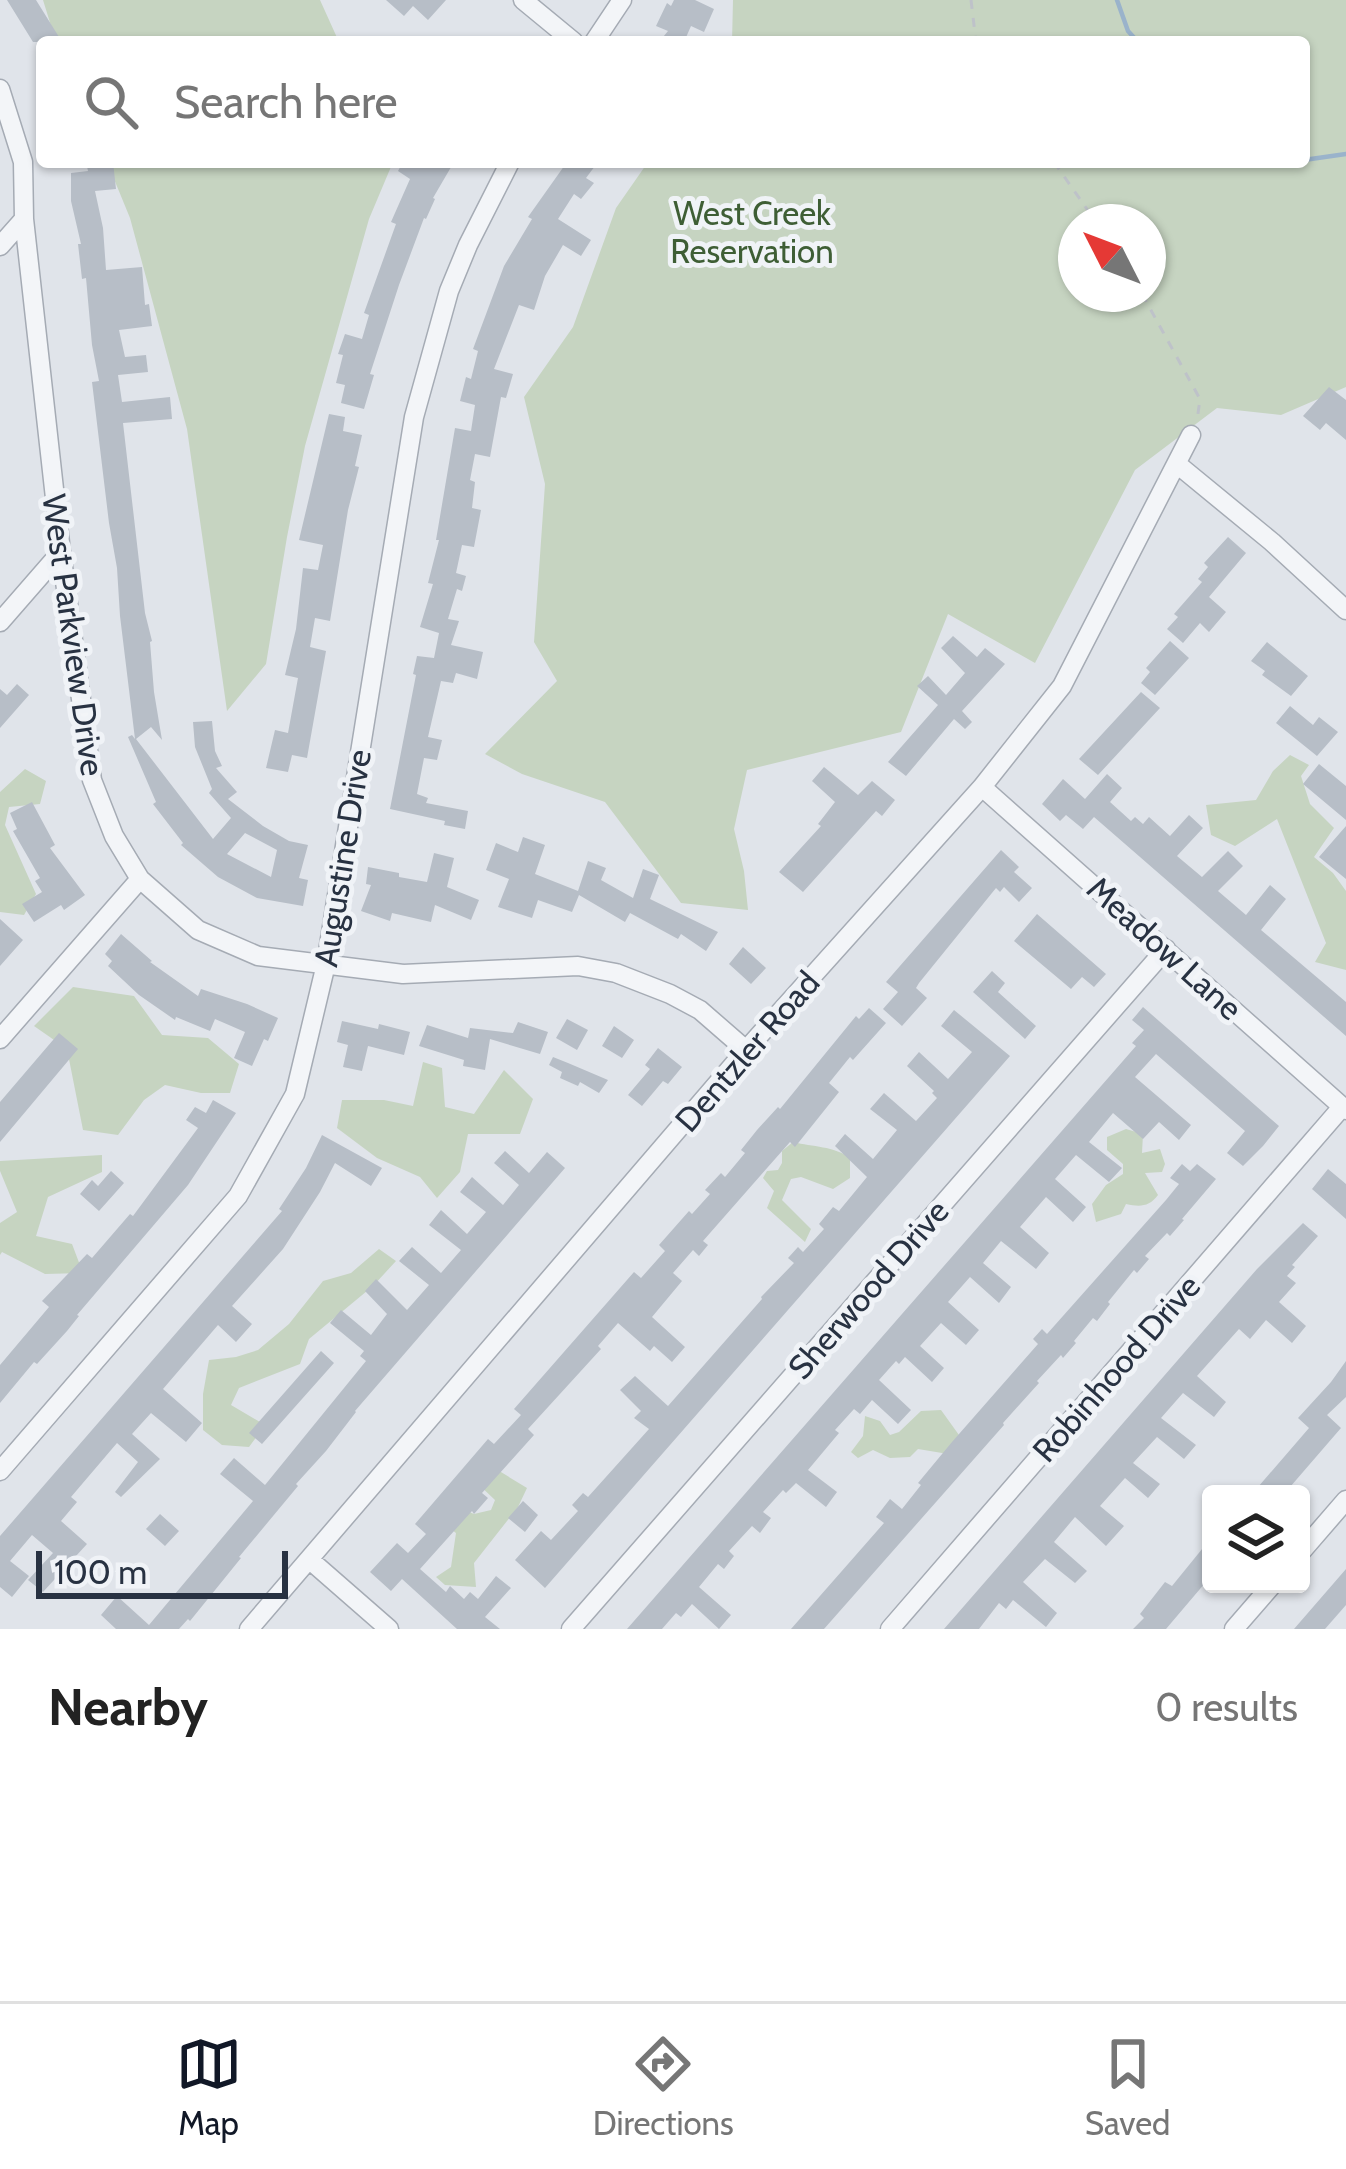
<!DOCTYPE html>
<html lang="en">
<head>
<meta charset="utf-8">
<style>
  :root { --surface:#fff; --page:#f2f2f2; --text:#222; --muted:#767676; --line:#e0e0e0; --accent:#111827 }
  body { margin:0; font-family:Cabin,sans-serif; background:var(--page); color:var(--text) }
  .controls { position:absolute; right:36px; bottom:36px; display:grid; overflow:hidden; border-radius:12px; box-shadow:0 3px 9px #0004 }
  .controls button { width:108px; height:108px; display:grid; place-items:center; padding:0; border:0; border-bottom:3px solid var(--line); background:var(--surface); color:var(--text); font:60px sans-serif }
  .compass { position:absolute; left:1058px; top:204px; width:108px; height:108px; border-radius:50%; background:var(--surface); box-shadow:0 3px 9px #0004; rotate:312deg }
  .scale { position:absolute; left:36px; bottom:30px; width:252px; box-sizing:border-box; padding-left:12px; border:6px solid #283242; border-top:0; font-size:33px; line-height:42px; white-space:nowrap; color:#283242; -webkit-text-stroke:9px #f0f3f7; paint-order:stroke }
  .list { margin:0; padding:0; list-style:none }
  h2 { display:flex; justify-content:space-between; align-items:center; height:156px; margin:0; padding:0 48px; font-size:51px }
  h2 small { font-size:39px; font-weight:400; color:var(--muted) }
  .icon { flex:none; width:66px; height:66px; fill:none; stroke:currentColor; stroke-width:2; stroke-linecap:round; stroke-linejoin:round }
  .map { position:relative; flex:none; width:1346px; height:1629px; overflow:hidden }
  .search { position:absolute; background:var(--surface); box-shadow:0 3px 9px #0004; left:36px; right:36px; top:36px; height:132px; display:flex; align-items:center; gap:30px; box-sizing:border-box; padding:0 42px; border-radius:12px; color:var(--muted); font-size:45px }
  .sheet { height:372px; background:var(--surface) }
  nav { display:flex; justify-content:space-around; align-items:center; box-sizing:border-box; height:168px; border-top:3px solid var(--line); background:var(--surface); font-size:33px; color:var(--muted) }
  nav a { display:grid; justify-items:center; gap:6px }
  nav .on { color:var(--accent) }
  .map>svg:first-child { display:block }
  .green { fill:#c6d4c1; fill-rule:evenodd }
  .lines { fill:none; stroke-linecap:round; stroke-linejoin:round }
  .stream { stroke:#9ab3cb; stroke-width:4.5 }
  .building { fill:#b7bec7; fill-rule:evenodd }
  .street-casing { stroke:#a5abb4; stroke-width:21 }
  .path { stroke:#bec2c9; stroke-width:3; stroke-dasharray:9 9; stroke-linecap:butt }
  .street { stroke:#f3f5f8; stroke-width:18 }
  .labels { text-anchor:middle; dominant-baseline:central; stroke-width:10; stroke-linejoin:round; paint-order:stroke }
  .park-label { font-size:33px; fill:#3e5e35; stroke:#f0f3f7 }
  .street-label { font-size:33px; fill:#283242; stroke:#f0f3f7 }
</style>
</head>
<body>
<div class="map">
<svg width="1346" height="1629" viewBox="0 0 1346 1629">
  <rect width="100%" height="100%" fill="#e0e4ea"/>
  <path class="green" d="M43,0H320L339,42H56Z
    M733,0H1346V387L1281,415L1217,408L1135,470L1035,663L948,614L901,732L747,770L734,829L744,871L748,910L681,903L605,802L522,774L485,754L557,681L534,642L545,484L524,397L573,327L616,208L648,162H1304V42H732ZM1076,222H1148V294H1076Z
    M107,162H393L369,219L305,446L287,537L266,664L227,711L187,429L130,218Z
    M1290,755L1309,765L1301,776L1310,804L1334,828L1314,857L1333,873L1346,891V970L1315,962L1326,943L1277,819L1235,846L1211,835L1206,805L1256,800L1273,771Z
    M25,769L46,781L40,804L9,807L5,825L36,894L24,915L0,912V792Z
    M73,987L134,996L162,1035L208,1038L239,1064L230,1093H201L165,1085L144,1100L118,1135L83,1130L67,1049L34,1026Z
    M423,1062L442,1068L445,1107L474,1114L504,1070L533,1099L520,1134H468L460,1172L437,1198L420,1177L377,1158L337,1128L342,1100H384L413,1106Z
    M1126,1129L1143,1134L1142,1153L1160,1149L1165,1164L1162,1172L1145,1173L1158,1195C1149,1207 1140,1207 1126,1204L1121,1214L1096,1222L1092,1204L1106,1185L1123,1174V1164L1107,1150V1137Z
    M793,1142C813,1147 834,1146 850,1158V1178L833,1189L801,1177L791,1179L782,1200L811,1229L805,1242L767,1208L774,1191L763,1178L767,1171L778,1170L782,1163V1151Z
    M102,1155V1172L48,1197L36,1236L72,1244L83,1273L45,1274L2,1252L0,1255V1223L17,1212L0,1171V1161Z
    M379,1249L396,1261L373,1286L309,1339L300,1364L239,1388L231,1405L265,1425L249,1447L222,1445L203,1430V1394L209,1360L236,1357L258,1350L289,1324L323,1281L351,1273Z
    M941,1410L959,1435L948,1454L918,1449L910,1457L890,1458L873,1450L858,1458L851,1452L863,1436L865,1416L880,1421L890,1435L899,1432L921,1411Z
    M491,1466L527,1488L518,1507L474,1563L476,1587L445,1585L436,1577L451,1567L456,1533L444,1524L447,1503L474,1514L491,1510L495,1500L476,1482Z"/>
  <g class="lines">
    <path class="stream" d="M1117,0L1128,31L1138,42
      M1304,160L1346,154"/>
  </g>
  <path class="building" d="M7,0H36L59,37L52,42H33Z
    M386,0H446L428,20L413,6L404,16Z
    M674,0H695L714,9L704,32L691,26L684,42H659L668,31L656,26L667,3L671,6Z
    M86,162H113L116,189L95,191L103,228L106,270L142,267L145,305L149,304L152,326L119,330L125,357L146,355L148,372L118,375L122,402L170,397L172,419L123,423L145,613L152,641L150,642L154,692L162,740L151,727L136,739L213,839L231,818L209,793L212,789L195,747L193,722L212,721L215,751L222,766L216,768L237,792L228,799L263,826L289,841L308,845L299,878L308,880L303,906L257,898L218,877L181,845L183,843L153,804L156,802L128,737L132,735L135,739L120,616L117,568L109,523L92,382L99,381L92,345L86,278L82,279L78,244H81L71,201V173L88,171ZM245,833L277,850L271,877L227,854Z
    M403,162H454L433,198L435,199L426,219L424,218L399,285L370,374L374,375L364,409L341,403L345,385L336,383L343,355L338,354L345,334L362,339L369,315L364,313L396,224L391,222L410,179L398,171Z
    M567,162H598L586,178L594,183L581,199L574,194L558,219L591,240L581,256L563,245L545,276L534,310L519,305L494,369L513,374L506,398L501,397L490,457L475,454L470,480L475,482L472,508L481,510L474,547L462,545L456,573L466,576L462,591L457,589L448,619L459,621L451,645L483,652L477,679L456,673L453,683L441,681L428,737L442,740L437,760L424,758L417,794L428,798L426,803L468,811L465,829L444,825L445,821L390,809L416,675L413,674L417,656L434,658L439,633L420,627L433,584L428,583L439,540H436L455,428L471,431L475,405L460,401L466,377L471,379L478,351L473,349L504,266L532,219L528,217Z
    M1329,387L1346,400V440L1326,423L1320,430L1303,416Z
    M329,414L345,417L343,431L362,435L355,466L359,467L348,510L330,621L315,618L310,647L326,651L307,758L292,755L288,772L266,768L275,730L288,733L298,678L285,675L296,629L303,568L318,570L323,545L299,540Z
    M1228,537L1246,553L1209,597L1226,612L1209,632L1200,623L1183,643L1167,629L1178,617L1174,614L1202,582L1198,579L1208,567L1204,563Z
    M953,636L977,657L985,648L1005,664L962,711L972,722L965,729L954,719L906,776L888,762L938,705L917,686L928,676L946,695L965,673L941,648Z
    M1170,641L1189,658L1155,695L1141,683L1150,672L1146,668Z
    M1267,642L1308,676L1291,696L1262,675L1265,671L1251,661Z
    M17,684L29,695L0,728V689L7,695Z
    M1141,692L1160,708L1098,775L1079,759Z
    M1290,706L1313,725L1319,717L1338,732L1317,756L1276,723Z
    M1319,764L1346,786V820L1303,784Z
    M824,767L858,795L872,781L895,800L882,816L876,811L803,892L779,872L821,826L818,824L835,802L812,781Z
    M1107,774L1122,788L1110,802L1131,821L1135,817L1143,824L1149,817L1170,836L1189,815L1203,828L1177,856L1202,877L1228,851L1243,866L1218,891L1246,915L1270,885L1286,899L1261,930L1346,1002V1036L1094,817L1083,829L1066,815L1060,821L1042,804L1063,779L1085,799Z
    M32,802L55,845L50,848L85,895L64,910L61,905L34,922L22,904L42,892L35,881L40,878L13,831L17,829L10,813Z
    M1346,826V879L1319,857Z
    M523,837L545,845L535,874L578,891L588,861L606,868L601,880L633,898L643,869L659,875L650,899L718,932L706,951L681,934L678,939L630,913L625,922L579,895L572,912L538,900L532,918L498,907L509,879L486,870L496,843L518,852Z
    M1001,850L1019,867L1014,872L1032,888L1019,902L1004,887L1000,892L996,888L919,983L916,988L927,998L902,1026L883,1009L898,992L886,982Z
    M434,853L454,858L447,887L479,900L471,920L435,905L431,922L392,913L390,921L361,911L371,885L366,884L368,867L399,873V877L427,882Z
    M1037,914L1106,974L1094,987L1082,977L1071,989L1014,941Z
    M0,919L23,940L0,966Z
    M121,934L152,961L150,962L198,996L201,989L247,1004L278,1018L268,1041L264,1039L252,1066L234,1058L245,1032L215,1019L210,1031L176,1017L175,1020L139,995L108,966L112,961L105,954Z
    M743,947L766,968L751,984L729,964Z
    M992,971L1005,983L998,992L1036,1026L1025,1039L973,992Z
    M1143,1007L1279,1126L1263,1146L1243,1166L1227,1153L1245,1131L1156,1054L1135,1077L1191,1125L1179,1140L1159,1122L1143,1139L1113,1113L1089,1142L1122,1168L1109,1182L1076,1155L1055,1179L1086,1207L1073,1222L1046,1197L1020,1227L1049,1253L1036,1269L1001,1241L983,1263L1011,1287L999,1303L970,1277L948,1302L979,1330L966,1345L941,1323L920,1346L944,1368L932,1382L905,1357L899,1364L896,1361L879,1380L911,1410L898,1424L872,1400L860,1414L854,1409L835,1430L839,1433L808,1470L837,1492L826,1507L796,1483L786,1493L783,1490L763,1512L771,1518L760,1533L752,1526L729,1551L734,1556L724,1569L718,1564L699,1587L731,1615L719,1629L692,1604L681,1617L676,1613L662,1629H627L1136,1046L1132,1043L1144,1030L1132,1020Z
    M869,1008L886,1023L853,1060L850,1057L829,1083L839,1092L795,1147L790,1142L703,1241L708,1245L699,1256L693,1250L673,1273L682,1281L652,1317L685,1347L672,1362L654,1346L650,1351L618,1323L598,1346L601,1349L528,1429L534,1435L482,1493L488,1498L474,1514L472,1511L420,1569L446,1592L450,1586L464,1599L470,1592L478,1599L496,1576L511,1588L485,1617L500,1629H457L402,1579L391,1591L370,1572L397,1543L408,1553L426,1534L415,1524L488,1439L494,1444L521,1415L514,1409L634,1272L641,1278L665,1251L659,1245L689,1211L692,1214L710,1194L705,1190L721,1173L725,1177L745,1153L741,1150L757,1130L778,1107L780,1109L856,1016L859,1019Z
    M954,1010L1010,1056L545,1588L515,1560L541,1531L551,1540L578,1511L572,1505L583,1493L588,1497L649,1429L634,1418L641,1411L620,1390L635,1376L668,1406L762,1299L761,1297L794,1263L788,1258L798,1247L803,1252L824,1229L819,1224L833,1207L839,1211L867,1177L835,1146L845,1134L873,1159L897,1130L870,1109L884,1093L916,1121L937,1098L932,1093L934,1091L907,1066L919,1052L948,1079L972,1052L941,1026Z
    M567,1019L588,1030L577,1050L556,1038Z
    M342,1021L378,1029L379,1024L410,1032L404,1055L368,1046L362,1071L343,1067L348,1045L337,1042Z
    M518,1022L548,1032L540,1054L490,1039L485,1070L463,1066L464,1060L419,1046L427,1025L468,1038L470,1028L513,1033Z
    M614,1026L634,1040L622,1058L602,1046Z
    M59,1033L78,1049L0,1142V1102Z
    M658,1048L682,1067L668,1084L663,1081L642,1106L628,1095L650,1069L645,1065Z
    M553,1057L568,1063L608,1080L599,1093L580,1082L578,1086L560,1078L562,1072L549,1065Z
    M213,1100L236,1113L188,1185L77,1315L79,1316L67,1331L37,1364L34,1362L0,1403V1365L49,1307L42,1301L87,1254L92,1258L130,1214L133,1216L198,1128L186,1120L195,1107L206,1113Z
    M322,1135L382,1168L371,1186L335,1163L320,1192L283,1249L232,1306L252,1324L236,1342L218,1325L163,1389L202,1423L186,1442L151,1413L132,1434L160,1459L121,1497L115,1492L138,1462L117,1443L71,1497L77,1502L61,1521L87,1544L43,1592L28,1580L53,1553L32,1535L10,1561L29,1576L12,1597L0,1587V1536L282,1211L279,1209L306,1168Z
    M505,1151L529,1173L547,1152L565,1168L355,1411L356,1412L326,1451L296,1484L298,1486L239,1557L241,1558L190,1621L188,1619L179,1629H116L101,1615L117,1596L149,1625L253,1501L220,1474L234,1458L265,1485L366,1361L360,1356L364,1351L330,1323L341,1310L371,1335L387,1314L365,1291L376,1279L407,1310L429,1285L399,1261L412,1247L441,1273L461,1250L429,1225L441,1210L467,1234L486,1212L460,1192L472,1177L503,1205L519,1185L494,1163Z
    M1182,1164L1190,1171L1197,1164L1216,1179L1182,1219L1184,1220L1170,1236L1167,1233L1145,1256L1149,1259L1137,1273L1134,1270L1108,1302L1110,1304L1097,1321L1093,1318L1074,1341L1076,1343L1063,1358L1061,1355L1037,1381L1039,1383L1003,1423L1004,1425L824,1629H791L884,1523L876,1517L890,1499L902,1509L921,1485L918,1483L952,1442L1038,1344L1033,1339L1042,1329L1047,1334L1166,1200L1179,1184L1170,1178Z
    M1328,1169L1346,1184V1219L1312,1189Z
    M111,1171L124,1183L99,1211L80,1194L92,1180L98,1186Z
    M1303,1223L1318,1236L1292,1265L1295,1267L1287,1276L1296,1283L1279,1302L1306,1326L1292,1343L1266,1320L1250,1339L1239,1329L1197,1376L1226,1402L1214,1417L1183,1393L1161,1418L1196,1445L1184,1459L1157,1437L1133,1463L1160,1484L1148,1498L1125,1478L1100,1506L1124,1526L1106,1546L1075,1517L1054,1542L1087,1571L1075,1583L1045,1559L1023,1582L1057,1613L1046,1627L1013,1600L1006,1609L999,1603L979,1629H944L1257,1269Z
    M321,1351L334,1363L262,1444L249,1433Z
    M1346,1361V1397L1327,1415L1341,1428L1284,1494H1252L1309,1428L1298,1418L1331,1382Z
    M523,1501L538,1515L525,1532L508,1518Z
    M160,1514L179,1531L165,1546L146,1529Z
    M1211,1538V1576L1166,1629H1133L1144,1618L1140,1614L1165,1582L1172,1586Z
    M1346,1569V1605L1325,1629H1294Z"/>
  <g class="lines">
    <defs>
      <path id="street" d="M523,0L574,42
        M594,42L622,0
        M0,89L23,162L24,219L61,552L92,780L114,836L140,879L198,930L258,956L403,974L578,966L616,973L670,994L700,1010L746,1050
        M0,246L24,219
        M1177,464L1272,542L1346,610
        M0,622L61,552
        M982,787L1346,1110
        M0,1039L140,879
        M0,1471L238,1196L295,1094L326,964L414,417L449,291L468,245L510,162
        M1301,1552L1346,1500
        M310,1560L389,1629
        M249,1629L746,1050L982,787L1062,686L1191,435
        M571,1629L1166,949
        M890,1629L1342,1107
        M1234,1629L1273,1584"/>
    </defs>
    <use href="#street" class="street-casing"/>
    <path class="path" d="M971,0L976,42
      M1054,162L1096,222
      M1142,294L1200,399L1197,421"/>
    <use href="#street" class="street"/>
  </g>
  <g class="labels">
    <g class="park-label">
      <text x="752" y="213">West Creek<tspan x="752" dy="38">Reservation</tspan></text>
    </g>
    <g class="street-label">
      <text transform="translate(74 635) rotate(82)">West Parkview Drive</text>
      <text transform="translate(342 858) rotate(-81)">Augustine Drive</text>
      <text transform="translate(1165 948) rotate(42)">Meadow Lane</text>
      <text transform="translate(747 1051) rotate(-49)">Dentzler Road</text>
      <text transform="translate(868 1289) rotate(-49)">Sherwood Drive</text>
      <text transform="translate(1116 1368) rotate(-49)">Robinhood Drive</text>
    </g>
  </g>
</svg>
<div class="controls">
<button><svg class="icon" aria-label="layers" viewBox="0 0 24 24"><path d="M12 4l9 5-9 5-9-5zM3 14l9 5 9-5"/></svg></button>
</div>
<svg class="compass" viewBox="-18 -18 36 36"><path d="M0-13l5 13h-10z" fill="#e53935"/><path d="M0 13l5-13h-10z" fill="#767676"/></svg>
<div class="scale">100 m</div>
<div class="search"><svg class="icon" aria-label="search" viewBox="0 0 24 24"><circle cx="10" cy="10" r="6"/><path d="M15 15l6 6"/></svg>Search here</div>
</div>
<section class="sheet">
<h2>Nearby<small>0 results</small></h2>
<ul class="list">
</ul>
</section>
<nav>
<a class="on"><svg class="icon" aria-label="map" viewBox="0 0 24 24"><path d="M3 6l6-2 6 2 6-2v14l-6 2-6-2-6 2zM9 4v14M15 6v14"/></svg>Map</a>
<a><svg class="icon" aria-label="directions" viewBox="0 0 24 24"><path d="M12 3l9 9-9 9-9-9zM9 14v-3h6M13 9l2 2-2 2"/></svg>Directions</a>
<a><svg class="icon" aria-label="saved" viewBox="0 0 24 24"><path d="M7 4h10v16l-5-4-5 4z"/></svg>Saved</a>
</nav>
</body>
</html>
